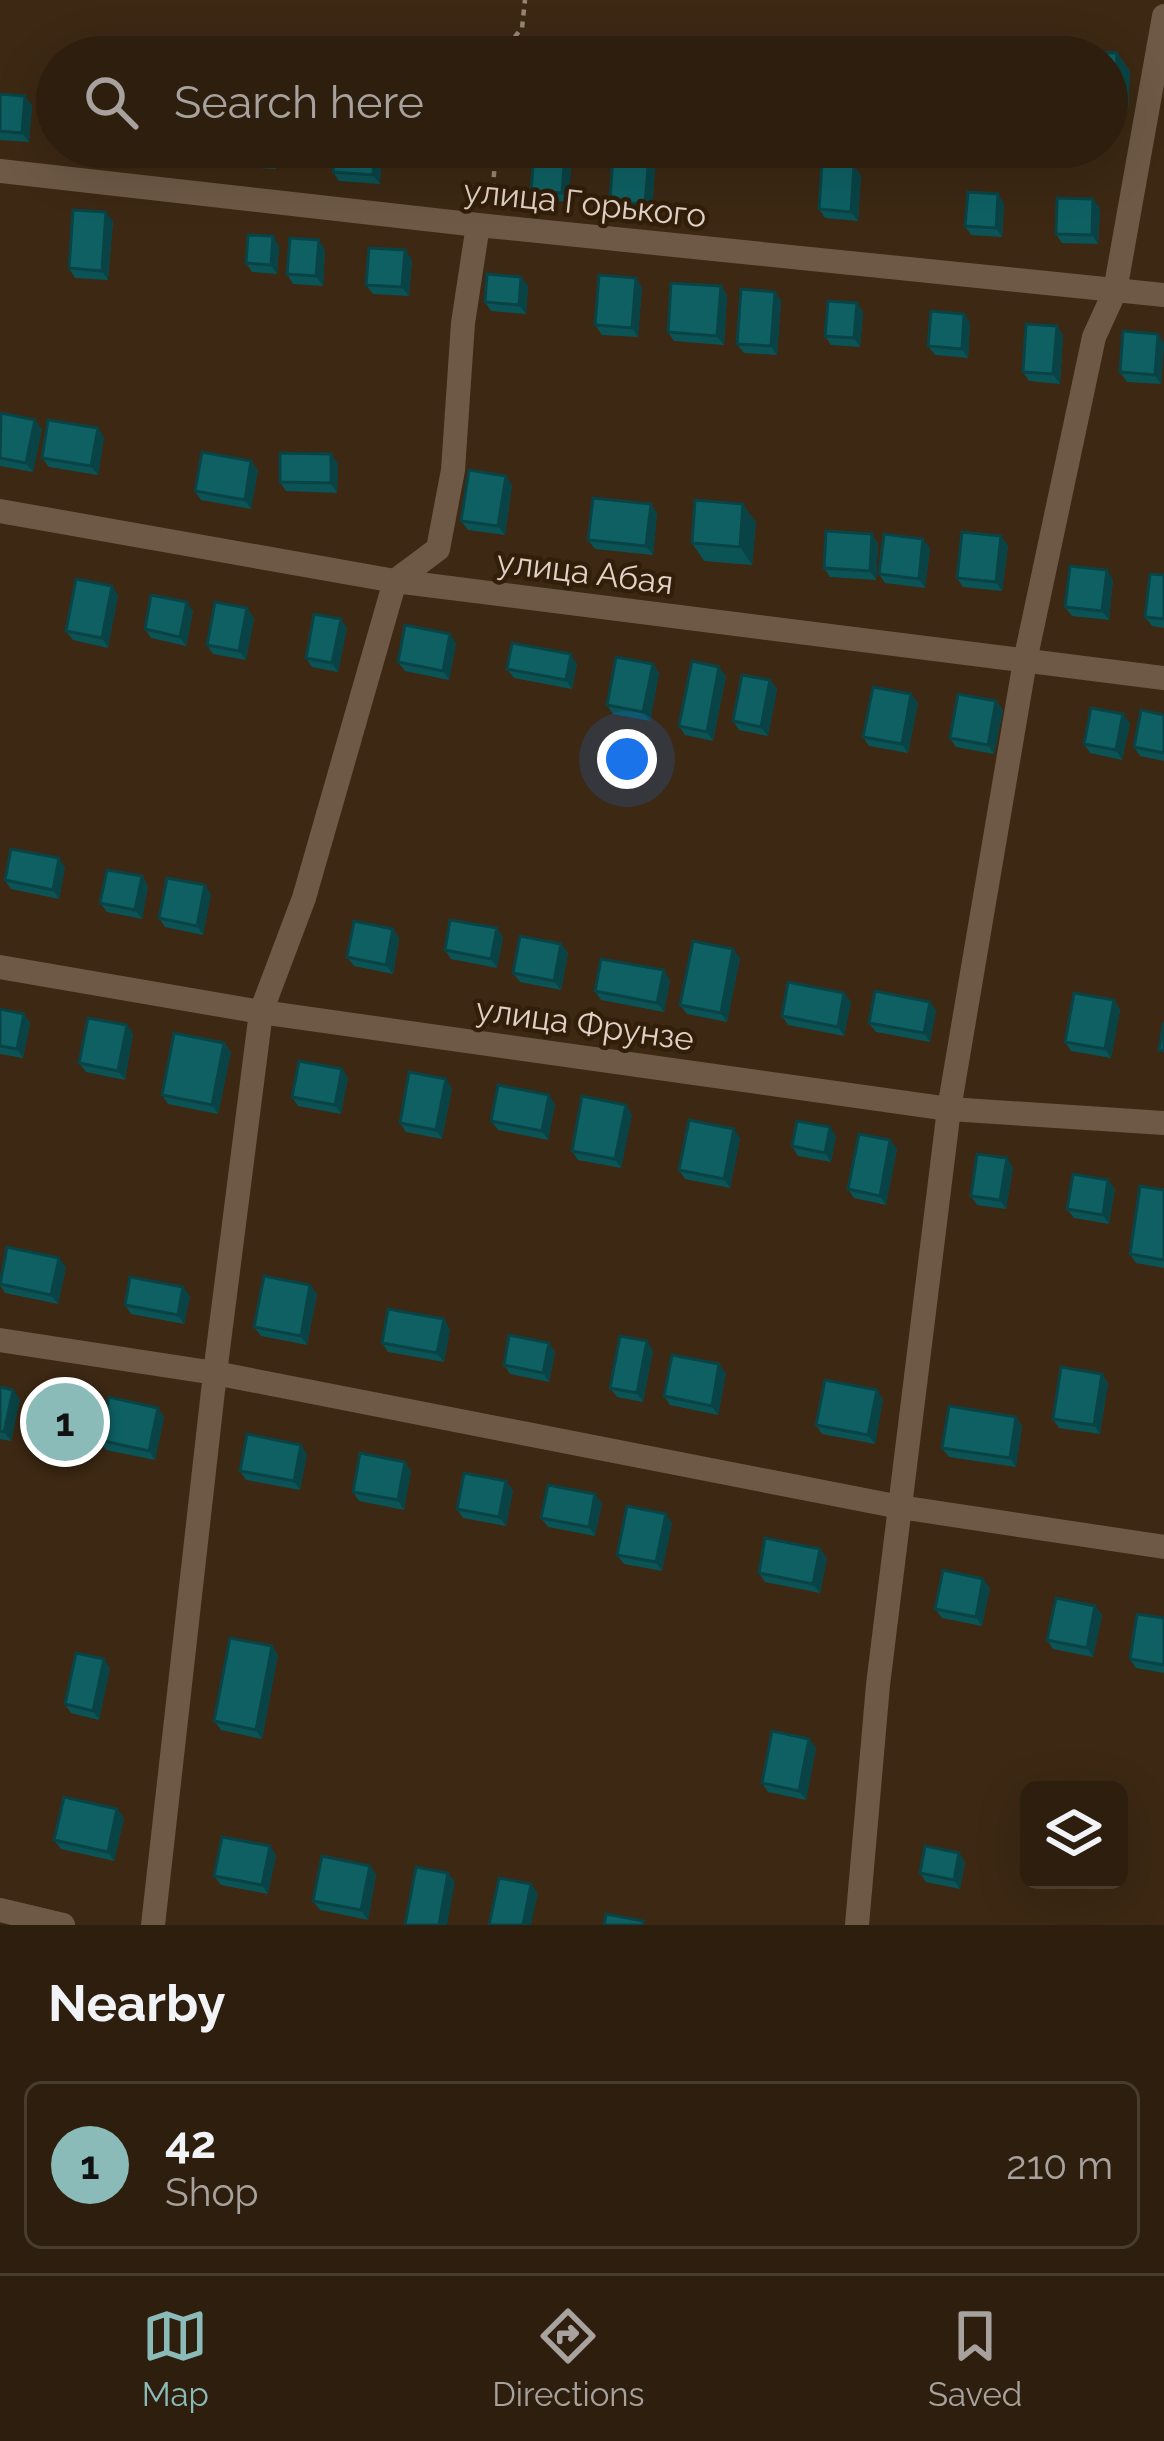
<!DOCTYPE html>
<html lang="en">
<head>
<meta charset="utf-8">
<style>
  :root { --surface:#2d1e0e; --page:#392b1c; --text:#f1f3f6; --muted:#a7a29e; --line:#483c2e; --accent:#8bbbb9 }
  body { margin:0; font-family:Raleway,sans-serif; background:var(--page); color:var(--text) }
  .controls { position:absolute; right:36px; bottom:36px; display:grid; overflow:hidden; border-radius:18px; box-shadow:0 12px 48px #0002 }
  .controls button { width:108px; height:108px; display:grid; place-items:center; padding:0; border:0; border-bottom:3px solid var(--line); background:var(--surface); color:var(--text); font:60px sans-serif }
  .you { position:absolute; left:627px; top:759px; width:42px; height:42px; margin:-30px; border:9px solid #fff; border-radius:50%; background:#1a73e8; box-shadow:0 0 0 18px #1a73e833 }
  .badge { display:grid; place-items:center; width:78px; height:78px; border-radius:50%; background:var(--accent); color:#111; font-size:39px; font-weight:700 }
  .pin { position:absolute; translate:-50% -50%; border:6px solid #fff; box-shadow:0 3px 12px #0006 }
  .list { margin:0; padding:0; list-style:none }
  h2 { display:flex; justify-content:space-between; align-items:center; height:156px; margin:0; padding:0 48px; font-size:51px }
  h2 small { font-size:39px; font-weight:400; color:var(--muted) }
  .list li { display:grid; grid-template-columns:78px 1fr auto; gap:36px; align-items:center; box-sizing:border-box; height:168px; margin:0 24px 24px; padding:0 24px; border:3px solid var(--line); border-radius:18px }
  .list b { display:block; font-size:45px; white-space:nowrap }
  .list p { margin:0; font-size:39px; white-space:nowrap; color:var(--muted) }
  .list em { font-size:39px; font-style:normal; color:var(--muted) }
  .icon { flex:none; width:66px; height:66px; fill:none; stroke:currentColor; stroke-width:2; stroke-linecap:round; stroke-linejoin:round }
  .map { position:relative; flex:none; width:1164px; height:1925px; overflow:hidden }
  .search { position:absolute; background:var(--surface); box-shadow:0 12px 48px #0002; left:36px; right:36px; top:36px; height:132px; display:flex; align-items:center; gap:30px; box-sizing:border-box; padding:0 42px; border-radius:66px; color:var(--muted); font-size:45px }
  .sheet { height:348px; background:var(--surface) }
  nav { display:flex; justify-content:space-around; align-items:center; box-sizing:border-box; height:168px; border-top:3px solid var(--line); background:var(--surface); font-size:33px; color:var(--muted) }
  nav a { display:grid; justify-items:center; gap:6px }
  nav .on { color:var(--accent) }
  .map>svg:first-child { display:block }
  .lines { fill:none; stroke-linecap:round; stroke-linejoin:round }
  .path { stroke:#968575; stroke-width:4.5; stroke-dasharray:6 6; stroke-linecap:butt }
  .street { stroke:#6e5946; stroke-width:24 }
  .wall { fill:#0c5355 }
  .shaded-wall { fill:#0a4345 }
  .building { fill:#0e6063; stroke:#0a4345; stroke-width:3 }
  .labels { text-anchor:middle; dominant-baseline:central; stroke-width:9; stroke-linejoin:round; paint-order:stroke }
  .street-label { font-size:33px; fill:#e0d2c6; stroke:#321e09 }
</style>
</head>
<body>
<div class="map">
<svg width="1164" height="1925" viewBox="0 0 1164 1925">
  <rect width="100%" height="100%" fill="#3c2813"/>
  <g class="lines">
    <path class="path" d="M504,57V50L522,28L525,0
      M492,201L496,147"/>
    <path class="street" d="M0,171L478,225L1164,295
      M0,511L395,581L1164,678
      M0,967L261,1012L949,1109L1164,1123
      M0,1340L215,1373L900,1507L1164,1547
      M0,1910L63,1925
      M153,1925L215,1373L261,1012L304,898L395,581L438,549L453,470L463,323L478,225
      M857,1925L878,1685L949,1109L1025,661L1094,337L1115,291L1164,16"/>
  </g>
  <path class="wall" d="M1117,53L1130,71L1128,110H1107V57Z
    M0,94L32,105L29,142L0,140Z
    M67,147H122V151Z
    M174,147H220L219,164L180,161L174,152Z
    M277,147L276,169L240,167L234,158Z
    M335,147H382L380,184L339,181L333,172Z
    M565,153L571,162L569,202L537,200L531,191Z
    M649,157L655,166L652,214L616,211L610,202Z
    M861,175L858,221L825,218L819,209Z
    M1004,203L1002,237L971,235L965,226Z
    M1100,208L1098,244L1062,243L1056,234Z
    M113,221L108,280L75,278L69,268Z
    M279,246L277,274L252,272L246,263Z
    M325,250L323,286L293,284L287,274Z
    M405,250L412,260L409,296L373,294L366,285Z
    M521,277L528,286L526,314L491,311L485,302Z
    M721,286L727,295L724,345L674,341L668,332Z
    M642,287L638,337L602,335L595,325Z
    M775,292L781,301L777,355L744,353L737,344Z
    M857,303L863,312L860,347L831,345L825,336Z
    M964,314L970,323L968,358L935,355L928,346Z
    M1063,335L1060,384L1029,381L1023,372Z
    M1164,343L1161,384L1127,382L1120,372Z
    M0,418L42,429L33,472L0,466Z
    M104,437L98,475L49,467L42,458Z
    M338,463L337,493L286,491L280,482Z
    M258,470L251,509L201,500L195,491Z
    M506,476L512,485L505,535L468,530L461,521Z
    M657,513L653,555L595,549L588,540Z
    M756,522L752,565L704,561L692,543Z
    M1001,536L1008,546L1002,591L963,587L957,578Z
    M878,543L876,580L830,577L824,568Z
    M930,548L925,588L885,583L879,574Z
    M1164,575V628L1152,626L1145,617Z
    M1113,579L1109,620L1072,616L1065,607Z
    M118,595L108,648L73,640L66,631Z
    M247,608L254,618L246,660L213,654L207,645Z
    M193,611L186,646L151,638L145,629Z
    M347,628L338,672L312,667L306,658Z
    M456,643L449,680L405,671L398,662Z
    M577,664L572,689L514,678L507,669Z
    M653,664L659,673L650,721L613,714L607,705Z
    M726,676L713,741L685,735L679,726Z
    M770,680L777,689L768,736L739,730L733,721Z
    M911,694L918,703L908,753L869,746L863,737Z
    M996,701L1003,710L994,754L956,747L950,738Z
    M1164,715V761L1140,756L1134,747Z
    M1130,723L1122,760L1090,753L1084,744Z
    M65,867L59,899L11,889L5,880Z
    M142,876L148,886L142,919L107,912L100,903Z
    M211,894L203,935L165,927L159,918Z
    M393,929L399,938L393,974L354,966L347,957Z
    M503,937L497,968L451,959L445,950Z
    M561,944L568,953L561,990L520,982L513,973Z
    M740,958L727,1022L687,1014L680,1005Z
    M670,980L664,1012L601,1000L595,991Z
    M844,993L851,1002L844,1036L788,1025L782,1016Z
    M1114,1000L1120,1010L1111,1058L1071,1051L1065,1042Z
    M930,1002L936,1011L930,1042L876,1032L869,1023Z
    M0,1009L24,1014L30,1023L23,1058L0,1054Z
    M127,1025L133,1034L125,1080L86,1072L79,1063Z
    M224,1043L231,1052L218,1114L168,1104L162,1095Z
    M342,1069L348,1078L341,1114L298,1106L292,1097Z
    M452,1088L442,1139L406,1132L400,1123Z
    M555,1104L548,1140L498,1130L491,1121Z
    M632,1114L621,1168L578,1160L572,1151Z
    M836,1136L831,1162L798,1156L792,1146Z
    M740,1138L730,1188L685,1179L679,1170Z
    M890,1140L897,1149L886,1205L854,1198L848,1189Z
    M1007,1158L1013,1168L1006,1209L977,1205L971,1196Z
    M1108,1180L1115,1189L1109,1224L1074,1218L1067,1209Z
    M1164,1190V1268L1136,1263L1130,1254Z
    M66,1267L58,1304L5,1293L0,1285V1279Z
    M310,1285L317,1294L307,1345L261,1336L254,1327Z
    M190,1296L184,1324L131,1314L125,1305Z
    M450,1329L444,1362L388,1352L382,1343Z
    M549,1343L555,1352L549,1382L510,1374L504,1365Z
    M653,1350L643,1402L617,1397L610,1388Z
    M726,1373L718,1415L670,1405L664,1396Z
    M1102,1374L1108,1383L1100,1434L1059,1428L1053,1419Z
    M0,1387L20,1399L11,1441L0,1439Z
    M883,1399L875,1444L822,1434L816,1425Z
    M158,1408L164,1417L155,1460L106,1450L99,1440Z
    M1022,1426L1016,1467L949,1457L942,1448Z
    M307,1454L300,1490L246,1480L240,1471Z
    M411,1471L404,1510L359,1501L353,1492Z
    M513,1490L506,1526L463,1518L457,1509Z
    M602,1503L595,1536L548,1527L541,1518Z
    M672,1523L662,1571L624,1564L617,1555Z
    M827,1558L820,1593L765,1582L759,1573Z
    M990,1588L982,1626L942,1618L935,1609Z
    M1095,1606L1102,1615L1093,1657L1053,1649L1047,1640Z
    M1164,1618V1673L1136,1668L1130,1659Z
    M272,1646L278,1655L262,1739L221,1730L214,1721Z
    M110,1668L99,1720L71,1713L65,1704Z
    M809,1739L816,1748L806,1800L768,1792L762,1783Z
    M117,1809L124,1818L114,1861L61,1849L54,1840Z
    M959,1853L965,1862L960,1889L926,1882L920,1873Z
    M276,1855L268,1894L221,1885L214,1876Z
    M370,1866L376,1875L368,1920L320,1910L313,1901Z"/>
  <path class="shaded-wall" d="M1117,53L1130,71L1128,110L1116,93Z
    M25,96L32,105L29,142L22,133Z
    M213,147H220L219,164L213,155Z
    M270,147H277L276,169L269,160Z
    M375,147H382L380,184L373,175Z
    M565,153L571,162L569,202L562,193Z
    M649,157L655,166L652,214L645,204Z
    M854,166L861,175L858,221L851,212Z
    M998,194L1004,203L1002,237L996,228Z
    M1093,199L1100,208L1098,244L1092,235Z
    M106,212L113,221L108,280L102,271Z
    M273,236L279,246L277,274L271,265Z
    M319,240L325,250L323,286L316,276Z
    M405,250L412,260L409,296L402,287Z
    M521,277L528,286L526,314L519,305Z
    M636,278L642,287L638,337L632,328Z
    M721,286L727,295L724,345L717,336Z
    M775,292L781,301L777,355L771,346Z
    M857,303L863,312L860,347L854,338Z
    M964,314L970,323L968,358L962,349Z
    M1057,326L1063,335L1060,384L1053,374Z
    M1158,334L1164,343L1161,384L1155,375Z
    M35,420L42,429L33,472L26,463Z
    M98,428L104,437L98,475L91,466Z
    M331,454L338,463L337,493L331,483Z
    M251,461L258,470L251,509L245,500Z
    M506,476L512,485L505,535L498,526Z
    M651,504L657,513L653,555L646,546Z
    M743,504L756,522L752,565L740,547Z
    M872,534L878,543L876,580L870,571Z
    M1001,536L1008,546L1002,591L996,582Z
    M923,539L930,548L925,588L919,579Z
    M1107,570L1113,579L1109,620L1102,611Z
    M112,586L118,595L108,648L102,638Z
    M187,602L193,611L186,646L180,637Z
    M247,608L254,618L246,660L239,651Z
    M341,619L347,628L338,672L332,663Z
    M450,634L456,643L449,680L443,671Z
    M571,654L577,664L572,689L566,680Z
    M653,664L659,673L650,721L643,712Z
    M719,667L726,676L713,741L707,732Z
    M770,680L777,689L768,736L761,727Z
    M911,694L918,703L908,753L902,744Z
    M996,701L1003,710L994,754L988,745Z
    M1123,714L1130,723L1122,760L1116,750Z
    M59,858L65,867L59,899L53,890Z
    M142,876L148,886L142,919L135,910Z
    M205,885L211,894L203,935L197,926Z
    M497,928L503,937L497,968L491,959Z
    M393,929L399,938L393,974L386,965Z
    M561,944L568,953L561,990L554,981Z
    M733,949L740,958L727,1022L721,1013Z
    M664,970L670,980L664,1012L657,1003Z
    M844,993L851,1002L844,1036L838,1027Z
    M1114,1000L1120,1010L1111,1058L1105,1049Z
    M930,1002L936,1011L930,1042L924,1033Z
    M24,1014L30,1023L23,1058L17,1049Z
    M127,1025L133,1034L125,1080L118,1071Z
    M224,1043L231,1052L218,1114L212,1105Z
    M342,1069L348,1078L341,1114L335,1105Z
    M446,1079L452,1088L442,1139L436,1130Z
    M549,1095L555,1104L548,1140L542,1131Z
    M626,1105L632,1114L621,1168L615,1159Z
    M830,1127L836,1136L831,1162L825,1153Z
    M734,1129L740,1138L730,1188L724,1179Z
    M890,1140L897,1149L886,1205L880,1196Z
    M1007,1158L1013,1168L1006,1209L1000,1200Z
    M1108,1180L1115,1189L1109,1224L1103,1215Z
    M59,1258L66,1267L58,1304L51,1295Z
    M310,1285L317,1294L307,1345L301,1336Z
    M183,1287L190,1296L184,1324L178,1315Z
    M444,1319L450,1329L444,1362L437,1353Z
    M647,1341L653,1350L643,1402L637,1393Z
    M549,1343L555,1352L549,1382L543,1373Z
    M719,1364L726,1373L718,1415L712,1406Z
    M1102,1374L1108,1383L1100,1434L1094,1425Z
    M13,1390L20,1399L11,1441L4,1432Z
    M877,1390L883,1399L875,1444L868,1435Z
    M158,1408L164,1417L155,1460L149,1451Z
    M1016,1417L1022,1426L1016,1467L1010,1458Z
    M301,1445L307,1454L300,1490L294,1481Z
    M405,1462L411,1471L404,1510L398,1500Z
    M506,1481L513,1490L506,1526L499,1517Z
    M595,1494L602,1503L595,1536L589,1527Z
    M666,1514L672,1523L662,1571L656,1562Z
    M820,1549L827,1558L820,1593L813,1584Z
    M983,1579L990,1588L982,1626L976,1617Z
    M1095,1606L1102,1615L1093,1657L1087,1648Z
    M272,1646L278,1655L262,1739L256,1730Z
    M104,1659L110,1668L99,1720L93,1711Z
    M809,1739L816,1748L806,1800L799,1791Z
    M117,1809L124,1818L114,1861L108,1852Z
    M270,1846L276,1855L268,1894L262,1885Z
    M959,1853L965,1862L960,1889L954,1880Z
    M370,1866L376,1875L368,1920L361,1910Z
    M448,1873L455,1882L447,1925H439Z
    M531,1884L538,1893L531,1925H523Z"/>
  <path class="building" d="M1086,52L1117,53L1116,93L1107,92V57H1086Z
    M0,94L25,96L22,133L0,131Z
    M174,147H213V155L174,152Z
    M235,147H270L269,160L234,158Z
    M335,147H375L373,175L333,172Z
    M534,151L565,153L562,193L531,191Z
    M613,154L649,157L645,204L610,202Z
    M822,163L854,166L851,212L819,209Z
    M968,192L998,194L996,228L965,226Z
    M1057,198L1093,199L1092,235L1056,234Z
    M73,210L106,212L102,271L69,268Z
    M248,235L273,236L271,265L246,263Z
    M290,238L319,240L316,276L287,274Z
    M369,248L405,250L402,287L366,285Z
    M487,274L521,277L519,305L485,302Z
    M599,275L636,278L632,328L595,325Z
    M671,283L721,286L717,336L668,332Z
    M741,289L775,292L771,346L737,344Z
    M828,301L857,303L854,338L825,336Z
    M931,311L964,314L962,349L928,346Z
    M1026,324L1057,326L1053,374L1023,372Z
    M1123,331L1158,334L1155,375L1120,372Z
    M1,413L35,420L26,463L0,458Z
    M48,420L98,428L91,466L42,458Z
    M202,452L251,461L245,500L195,491Z
    M280,453L331,454V483L280,482Z
    M469,470L506,476L498,526L461,521Z
    M593,498L651,504L646,546L588,540Z
    M695,500L743,504L740,547L692,543Z
    M826,531L872,534L870,571L824,568Z
    M962,532L1001,536L996,582L957,578Z
    M884,534L923,539L919,579L879,574Z
    M1070,566L1107,570L1102,611L1065,607Z
    M1150,574L1164,575V619L1145,617Z
    M76,579L112,586L102,638L66,631Z
    M151,595L187,602L180,637L145,629Z
    M215,602L247,608L239,651L207,645Z
    M314,614L341,619L332,663L306,658Z
    M405,625L450,634L443,671L398,662Z
    M512,643L571,654L566,680L507,669Z
    M616,657L653,664L643,712L607,705Z
    M692,661L719,667L707,732L679,726Z
    M742,675L770,680L761,727L733,721Z
    M873,687L911,694L902,744L863,737Z
    M958,694L996,701L988,745L950,738Z
    M1091,708L1123,714L1116,750L1084,744Z
    M1141,710L1164,715V753L1134,747Z
    M11,849L59,858L53,890L5,880Z
    M107,870L142,876L135,910L100,903Z
    M167,878L205,885L197,926L159,918Z
    M450,920L497,928L491,959L445,950Z
    M354,921L393,929L386,965L347,957Z
    M520,936L561,944L554,981L513,973Z
    M693,941L733,949L721,1013L680,1005Z
    M601,959L664,970L657,1003L595,991Z
    M788,982L844,993L838,1027L782,1016Z
    M875,991L930,1002L924,1033L869,1023Z
    M1074,993L1114,1000L1105,1049L1065,1042Z
    M0,1009L24,1014L17,1049L0,1046Z
    M88,1018L127,1025L118,1071L79,1063Z
    M1164,1022V1051L1159,1050Z
    M174,1033L224,1043L212,1105L162,1095Z
    M299,1061L342,1069L335,1105L292,1097Z
    M409,1072L446,1079L436,1130L400,1123Z
    M498,1085L549,1095L542,1131L491,1121Z
    M582,1096L626,1105L615,1159L572,1151Z
    M689,1120L734,1129L724,1179L679,1170Z
    M797,1121L830,1127L825,1153L792,1146Z
    M859,1134L890,1140L880,1196L848,1189Z
    M977,1154L1007,1158L1000,1200L971,1196Z
    M1073,1174L1108,1180L1103,1215L1067,1209Z
    M1140,1186L1164,1190V1260L1130,1254Z
    M7,1247L59,1258L51,1295L0,1284Z
    M264,1276L310,1285L301,1336L254,1327Z
    M130,1277L183,1287L178,1315L125,1305Z
    M388,1309L444,1319L437,1353L382,1343Z
    M509,1335L549,1343L543,1373L504,1365Z
    M620,1336L647,1341L637,1393L610,1388Z
    M672,1355L719,1364L712,1406L664,1396Z
    M1061,1367L1102,1374L1094,1425L1053,1419Z
    M825,1380L877,1390L868,1435L816,1425Z
    M0,1387L13,1390L4,1432L0,1431Z
    M109,1397L158,1408L149,1451L99,1440Z
    M949,1406L1016,1417L1010,1458L942,1448Z
    M247,1434L301,1445L294,1481L240,1471Z
    M360,1453L405,1462L398,1500L353,1492Z
    M464,1473L506,1481L499,1517L457,1509Z
    M548,1485L595,1494L589,1527L541,1518Z
    M627,1506L666,1514L656,1562L617,1555Z
    M765,1538L820,1549L813,1584L759,1573Z
    M943,1570L983,1579L976,1617L935,1609Z
    M1056,1598L1095,1606L1087,1648L1047,1640Z
    M1137,1614L1164,1618V1665L1130,1659Z
    M230,1638L272,1646L256,1730L214,1721Z
    M76,1653L104,1659L93,1711L65,1704Z
    M772,1731L809,1739L799,1791L762,1783Z
    M64,1797L117,1809L108,1852L54,1840Z
    M222,1837L270,1846L262,1885L214,1876Z
    M925,1846L959,1853L954,1880L920,1873Z
    M322,1856L370,1866L361,1910L313,1901Z
    M416,1867L448,1873L439,1925H405Z
    M499,1878L531,1884L523,1925H489Z
    M606,1914L643,1921V1925H604Z"/>
  <g class="labels">
    <g class="street-label">
      <text transform="translate(585 203) rotate(6)">улица Горького</text>
      <text transform="translate(585 572) rotate(7)">улица Абая</text>
      <text transform="translate(585 1024) rotate(8)">улица Фрунзе</text>
    </g>
  </g>
</svg>
<div class="controls">
<button><svg class="icon" aria-label="layers" viewBox="0 0 24 24"><path d="M12 4l9 5-9 5-9-5zM3 14l9 5 9-5"/></svg></button>
</div>
<div class="you"></div>
<div class="pin badge" style="left:65px;top:1422px">1</div>
<div class="search"><svg class="icon" aria-label="search" viewBox="0 0 24 24"><circle cx="10" cy="10" r="6"/><path d="M15 15l6 6"/></svg>Search here</div>
</div>
<section class="sheet">
<h2>Nearby<small></small></h2>
<ul class="list">
<li><span class="badge">1</span><div><b>42</b><p>Shop</p></div><em>210 m</em></li>
</ul>
</section>
<nav>
<a class="on"><svg class="icon" aria-label="map" viewBox="0 0 24 24"><path d="M3 6l6-2 6 2 6-2v14l-6 2-6-2-6 2zM9 4v14M15 6v14"/></svg>Map</a>
<a><svg class="icon" aria-label="directions" viewBox="0 0 24 24"><path d="M12 3l9 9-9 9-9-9zM9 14v-3h6M13 9l2 2-2 2"/></svg>Directions</a>
<a><svg class="icon" aria-label="saved" viewBox="0 0 24 24"><path d="M7 4h10v16l-5-4-5 4z"/></svg>Saved</a>
</nav>
</body>
</html>
